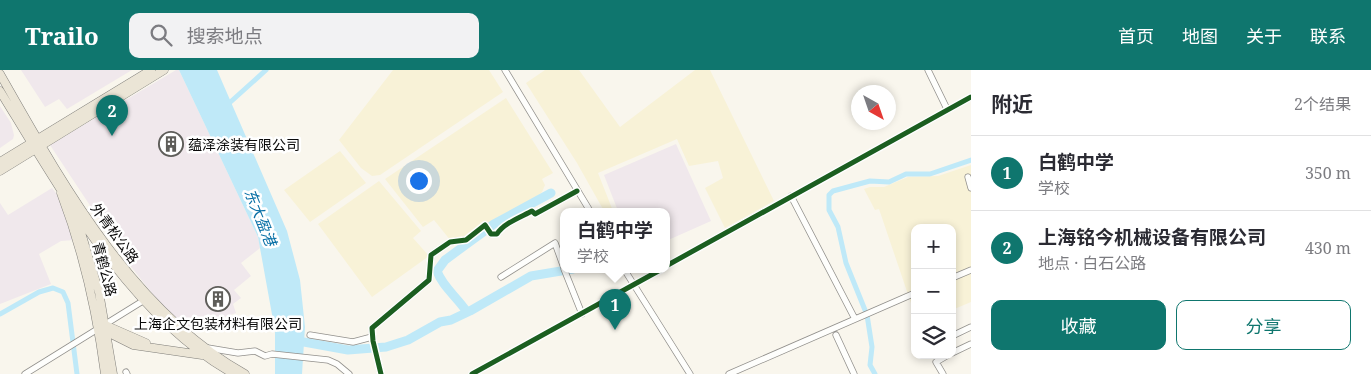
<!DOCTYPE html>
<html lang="zh">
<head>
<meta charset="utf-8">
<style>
  :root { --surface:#fff; --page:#f2f2f3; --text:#2b2b33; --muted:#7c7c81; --line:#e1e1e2; --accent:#0f766e }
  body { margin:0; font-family:"Noto Serif","Noto Sans SC",serif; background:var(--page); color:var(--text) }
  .controls { position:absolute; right:15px; bottom:15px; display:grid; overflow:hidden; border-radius:10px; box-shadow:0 2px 8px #0003 }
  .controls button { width:45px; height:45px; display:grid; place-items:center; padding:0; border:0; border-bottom:1px solid var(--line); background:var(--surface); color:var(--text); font:25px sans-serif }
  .compass { position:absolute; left:851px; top:15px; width:45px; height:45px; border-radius:50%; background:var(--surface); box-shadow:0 2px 8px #0003; rotate:140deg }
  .you { position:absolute; left:418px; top:110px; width:18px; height:18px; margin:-12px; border:4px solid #fff; border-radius:50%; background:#1a73e8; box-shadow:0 0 0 8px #1a73e833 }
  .badge { display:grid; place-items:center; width:32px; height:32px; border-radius:50%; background:var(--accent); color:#fff; font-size:16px; font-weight:700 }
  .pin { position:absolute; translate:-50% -41px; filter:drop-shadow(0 1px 2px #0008) }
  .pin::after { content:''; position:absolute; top:26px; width:18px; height:15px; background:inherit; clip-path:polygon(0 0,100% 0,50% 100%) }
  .popup { position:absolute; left:560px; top:138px; width:110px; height:65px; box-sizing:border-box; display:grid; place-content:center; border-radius:10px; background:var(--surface); filter:drop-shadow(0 1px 4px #0005); font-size:16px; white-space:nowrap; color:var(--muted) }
  .popup b { font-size:19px; color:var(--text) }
  .popup::after { content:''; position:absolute; left:50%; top:100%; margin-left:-10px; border:10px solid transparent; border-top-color:var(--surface) }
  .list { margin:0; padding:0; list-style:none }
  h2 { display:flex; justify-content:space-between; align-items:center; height:65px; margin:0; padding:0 20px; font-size:21px }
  h2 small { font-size:16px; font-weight:400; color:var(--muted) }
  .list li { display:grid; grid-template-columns:32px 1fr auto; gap:15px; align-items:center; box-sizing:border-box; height:75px; padding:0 20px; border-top:1px solid var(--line) }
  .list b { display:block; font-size:19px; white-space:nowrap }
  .list p { margin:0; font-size:16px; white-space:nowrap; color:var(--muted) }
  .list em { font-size:16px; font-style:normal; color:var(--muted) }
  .actions { display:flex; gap:10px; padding:15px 20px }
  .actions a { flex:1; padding:11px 0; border:1px solid var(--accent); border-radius:10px; text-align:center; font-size:18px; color:var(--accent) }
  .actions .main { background:var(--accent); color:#fff }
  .icon { flex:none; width:28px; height:28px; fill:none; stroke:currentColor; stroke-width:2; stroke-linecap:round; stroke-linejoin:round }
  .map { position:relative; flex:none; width:971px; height:304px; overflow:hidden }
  header { display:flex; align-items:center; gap:30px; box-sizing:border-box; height:70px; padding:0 25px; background:var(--accent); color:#fff }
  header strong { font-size:24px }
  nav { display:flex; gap:28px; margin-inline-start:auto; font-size:18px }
  .search { width:350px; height:45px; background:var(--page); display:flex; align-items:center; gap:12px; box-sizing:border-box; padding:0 18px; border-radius:10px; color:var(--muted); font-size:19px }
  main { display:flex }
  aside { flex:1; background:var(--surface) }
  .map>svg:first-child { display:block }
  .industrial { fill:#f0e8ec }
  .farmland { fill:#f8f2d7 }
  .water { fill:#bfe9f8 }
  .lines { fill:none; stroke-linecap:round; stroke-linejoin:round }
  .canal { stroke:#bfe9f8; stroke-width:5 }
  .river { stroke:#bfe9f8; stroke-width:9 }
  .minor-casing { stroke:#92908c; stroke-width:7 }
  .major-casing { stroke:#7f7e7a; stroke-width:9 }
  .minor { stroke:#fefefc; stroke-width:5.5 }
  .major { stroke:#ebe5d6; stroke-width:8 }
  .cycleway-casing { stroke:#fff; stroke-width:8 }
  .cycleway { stroke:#1b5e20; stroke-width:5 }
  .labels { text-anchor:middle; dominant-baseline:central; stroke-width:5; stroke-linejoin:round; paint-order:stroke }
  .poi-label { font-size:14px; fill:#0a0a0a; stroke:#fff; text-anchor:start }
  .street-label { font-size:14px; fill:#0a0a0a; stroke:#fff }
  .water-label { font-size:15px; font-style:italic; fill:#0970a6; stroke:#fff }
</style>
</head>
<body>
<header>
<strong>Trailo</strong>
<div class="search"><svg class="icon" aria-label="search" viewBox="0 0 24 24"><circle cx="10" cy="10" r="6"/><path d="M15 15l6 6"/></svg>搜索地点</div>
<nav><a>首页</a><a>地图</a><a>关于</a><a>联系</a></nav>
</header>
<main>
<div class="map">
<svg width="971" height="304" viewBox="0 0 971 304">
  <rect width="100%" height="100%" fill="#f9f6ed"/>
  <path class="industrial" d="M21,0H132L67,39L59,29L45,37Z
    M176,0H179L258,167L260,178L241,193L251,206L234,220L241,228L233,234L236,243L189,259L159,232L128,193L50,75Z
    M0,36L11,53L14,65L13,69L0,78Z
    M676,74L711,151L666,171V141H618L604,105Z
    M52,118L59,127L75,170L61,171L39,184L51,214L0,234V133L8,145Z"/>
  <path class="farmland" d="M393,0H489L503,22L380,105L372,106L361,98L339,70Z
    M545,0H579L620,57L695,0H710L774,131L725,158L705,118L723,108L718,91L689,96L677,69L598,103L613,141H604L577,93L526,13Z
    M506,28L553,103L542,109L545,115L542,122L534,130L486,154L468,168L451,171L434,150L423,157L385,109Z
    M340,81L366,113L310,152L284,120Z
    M971,95V232L952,240V158H915V245L879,139L875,140L864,119L870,117H884L908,107L938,106Z
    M379,111L421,161L413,168L429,186L372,227L318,154Z"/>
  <path class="water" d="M179,0H217L287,161L300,210L305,257L302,304H275V261L258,167Z"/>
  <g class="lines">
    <path class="canal" d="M226,36L266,0
      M0,244L39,222L53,218L63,222L68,233L77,304
      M875,304L870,295L872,277L867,245L846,193L838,157L829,140V125L833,121L870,111L889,112L906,104H930L971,90"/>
    <path class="river" d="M467,242C457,227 442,216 437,201L445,190L494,154L551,123
      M304,272L348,280L386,277L408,270L440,252L451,250L470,241L531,206L573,199"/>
    <defs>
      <path id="minor" d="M505,0L590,141
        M928,0L947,39
        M968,107L971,118
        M791,126L855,249
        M666,196L971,27
        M564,199L582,244
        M624,199L690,304
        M501,207L555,173L564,198
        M952,208L971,200
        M310,265L353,272L372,267
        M836,265L854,304
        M952,266L971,257
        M208,278L238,283L255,281L265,286L272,284L328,290L337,294L349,304
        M952,283L971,274
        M126,302L127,304
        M25,304L146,229
        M381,304L373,271L372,258L429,210L431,185L450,172L466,170L485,155L491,164H497C504,153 521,147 532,141L535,144L577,121
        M472,304L662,199
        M729,304L915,223
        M943,304L936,292L948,285"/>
      <path id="major" d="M0,4C62,113 132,241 245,304
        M0,21C60,119 131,247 234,304
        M0,92L151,0
        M0,101L164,0
        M61,123C83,181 97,243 105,304
        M76,146L99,222L113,304
        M105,255L146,273
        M103,260L133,275L202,285"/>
    </defs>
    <use href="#minor" class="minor-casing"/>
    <use href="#major" class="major-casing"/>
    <use href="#minor" class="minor"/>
    <use href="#major" class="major"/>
    <defs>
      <path id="cycleway" d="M666,196L971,27
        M381,304L373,271L372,258L429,210L431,185L450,172L466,170L485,155L491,164H497C504,153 521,147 532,141L535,144L577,121
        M472,304L662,199"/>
    </defs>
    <use href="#cycleway" class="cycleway-casing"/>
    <use href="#cycleway" class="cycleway"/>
  </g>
  <defs>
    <symbol id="building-ring" viewBox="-11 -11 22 22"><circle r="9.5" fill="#fff" stroke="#5e5d59" stroke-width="1.5"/><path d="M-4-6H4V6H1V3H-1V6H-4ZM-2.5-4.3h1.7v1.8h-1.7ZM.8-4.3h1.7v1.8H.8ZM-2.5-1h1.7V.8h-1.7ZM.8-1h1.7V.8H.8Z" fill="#5e5d59"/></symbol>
  </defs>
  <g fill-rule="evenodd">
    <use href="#building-ring" x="157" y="60" width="28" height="28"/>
    <use href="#building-ring" x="204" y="215" width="28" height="28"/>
  </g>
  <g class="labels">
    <g class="poi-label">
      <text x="188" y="74">蕴泽涂装有限公司</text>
      <text x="218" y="253" text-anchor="middle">上海企文包装材料有限公司</text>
    </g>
    <g class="street-label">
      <text transform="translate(115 163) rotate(54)">外青松公路</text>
      <text transform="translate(105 199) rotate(75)">青鹤公路</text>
    </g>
    <g class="water-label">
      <text transform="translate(261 147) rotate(68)">东大盈港</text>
    </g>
  </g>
</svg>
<div class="controls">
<button>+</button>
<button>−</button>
<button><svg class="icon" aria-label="layers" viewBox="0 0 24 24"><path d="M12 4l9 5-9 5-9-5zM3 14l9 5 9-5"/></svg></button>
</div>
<svg class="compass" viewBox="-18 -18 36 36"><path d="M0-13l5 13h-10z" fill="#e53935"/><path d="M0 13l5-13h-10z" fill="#7c7c81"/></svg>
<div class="you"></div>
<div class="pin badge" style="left:615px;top:260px">1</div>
<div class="popup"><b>白鹤中学</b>学校</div>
<div class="pin badge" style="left:112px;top:66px">2</div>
</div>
<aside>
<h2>附近<small>2个结果</small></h2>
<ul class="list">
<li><span class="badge">1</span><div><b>白鹤中学</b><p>学校</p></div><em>350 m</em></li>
<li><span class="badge">2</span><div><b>上海铭今机械设备有限公司</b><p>地点 · 白石公路</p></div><em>430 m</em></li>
</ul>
<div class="actions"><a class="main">收藏</a><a>分享</a></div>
</aside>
</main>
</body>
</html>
